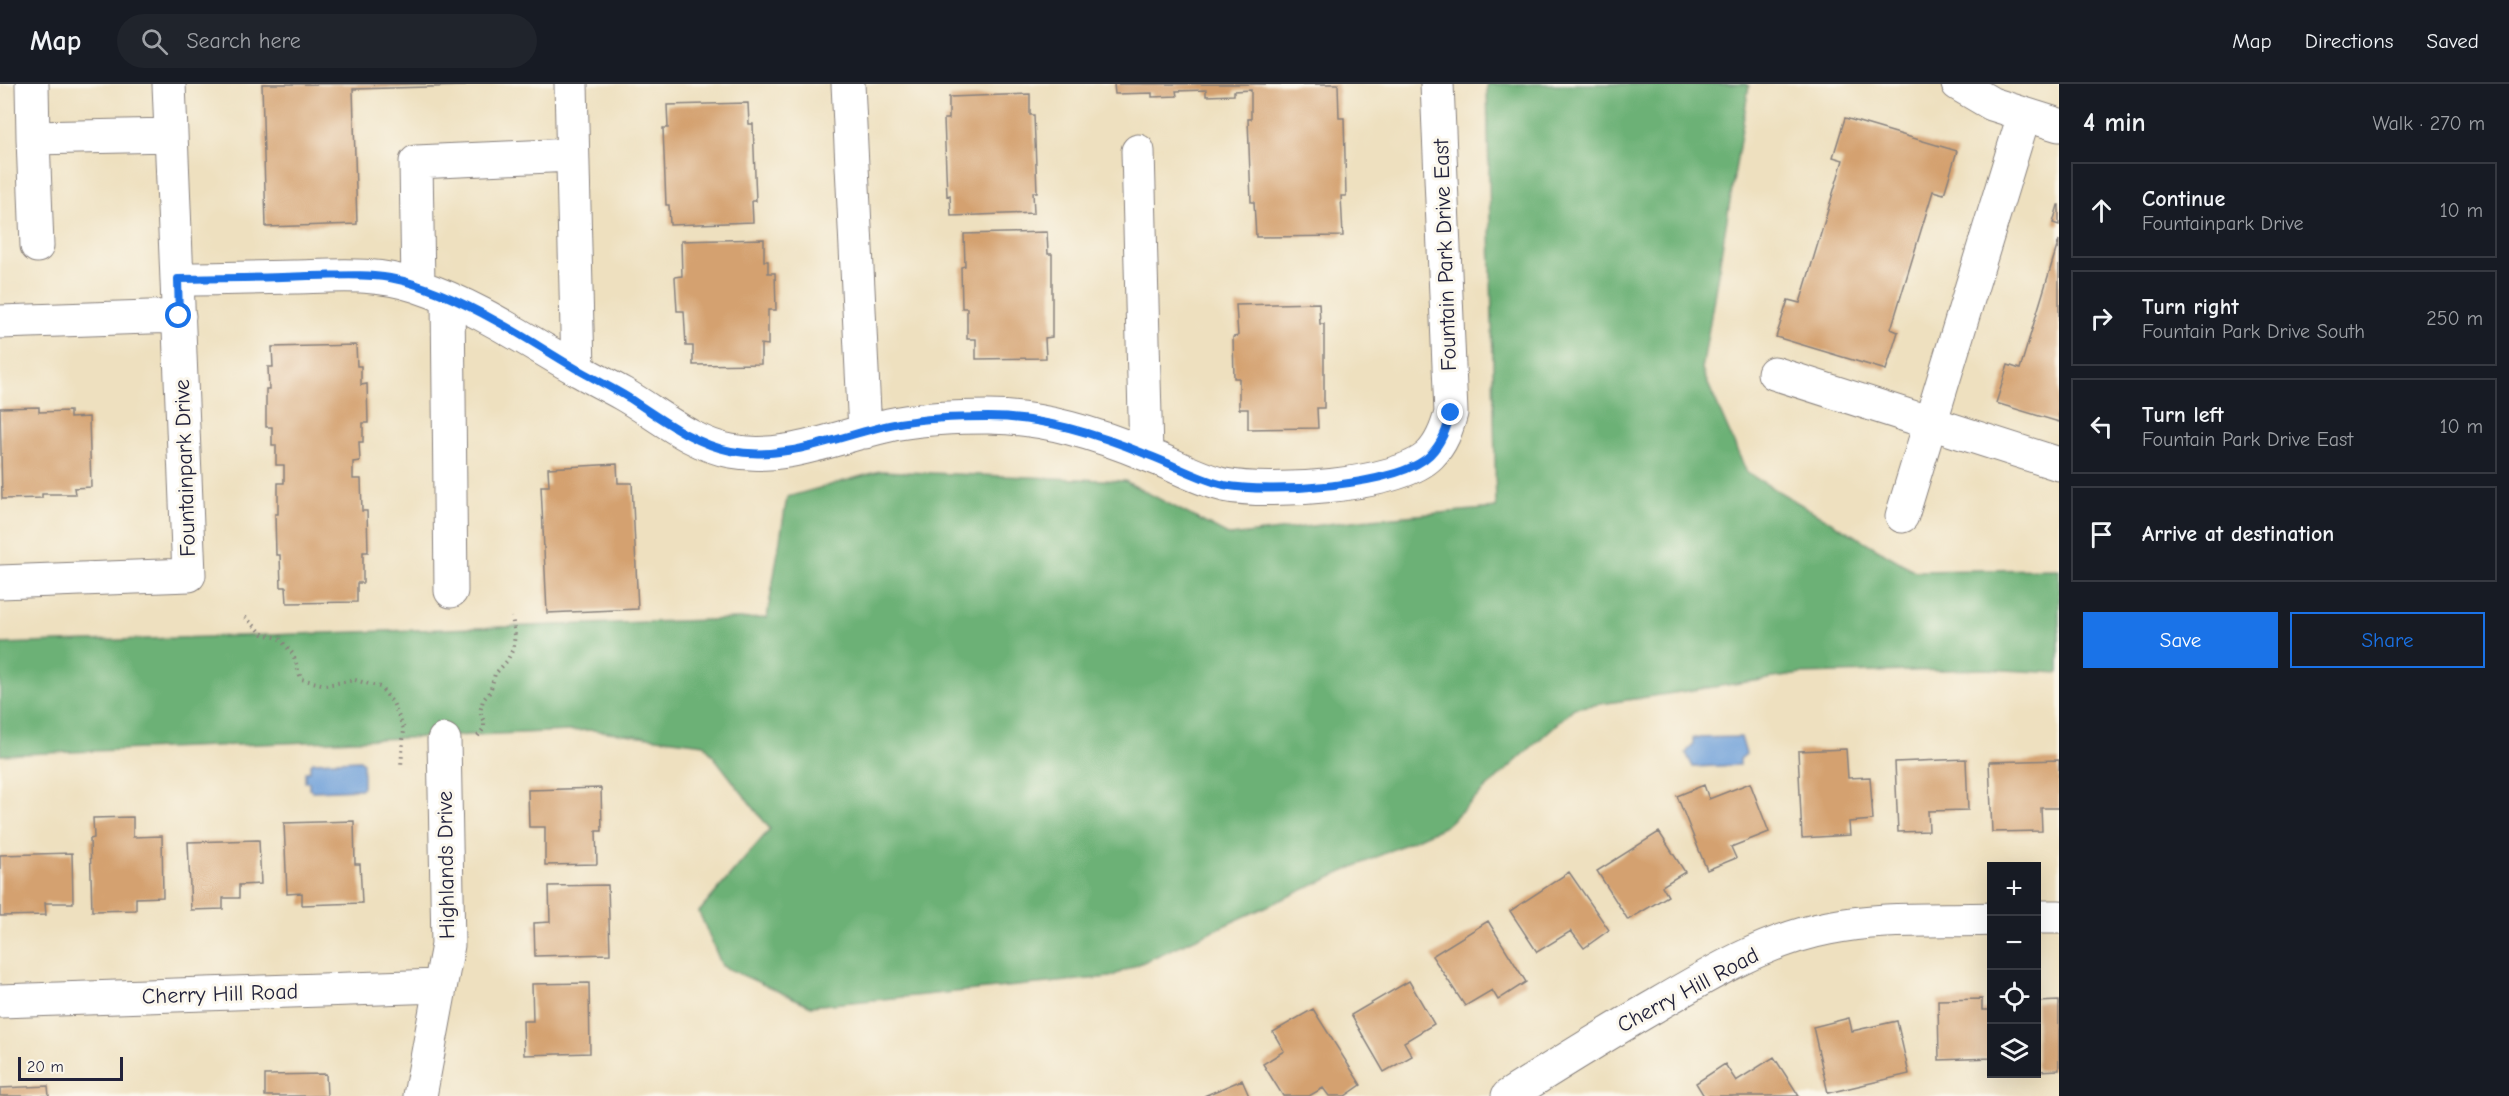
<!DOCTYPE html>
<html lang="en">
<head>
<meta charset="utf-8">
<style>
  :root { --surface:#171b24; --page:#20242c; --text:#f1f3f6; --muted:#9ea1a6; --line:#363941; --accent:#1a73e8 }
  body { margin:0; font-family:"Comic Neue",sans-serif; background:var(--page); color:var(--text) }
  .controls { position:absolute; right:18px; bottom:18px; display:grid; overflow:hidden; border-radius:0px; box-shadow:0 6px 24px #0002 }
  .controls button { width:54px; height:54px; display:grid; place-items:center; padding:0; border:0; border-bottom:2px solid var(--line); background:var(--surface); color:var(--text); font:30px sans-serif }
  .scale { position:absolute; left:18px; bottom:15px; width:105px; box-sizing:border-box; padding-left:6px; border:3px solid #22223b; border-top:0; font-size:16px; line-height:21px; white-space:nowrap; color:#22223b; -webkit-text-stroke:4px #fbf7ec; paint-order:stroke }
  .stop { position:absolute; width:18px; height:18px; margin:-14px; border:4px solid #1a73e8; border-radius:50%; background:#fff }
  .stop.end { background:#1a73e8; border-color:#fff; box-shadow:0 2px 6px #0008 }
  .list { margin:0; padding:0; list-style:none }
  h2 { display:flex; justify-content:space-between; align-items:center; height:78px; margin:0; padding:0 24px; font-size:26px }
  h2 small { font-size:20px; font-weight:400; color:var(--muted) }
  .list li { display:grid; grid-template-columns:39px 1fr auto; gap:18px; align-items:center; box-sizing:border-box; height:96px; margin:0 12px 12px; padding:0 12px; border:2px solid var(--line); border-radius:0px }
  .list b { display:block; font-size:22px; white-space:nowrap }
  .list p { margin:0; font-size:20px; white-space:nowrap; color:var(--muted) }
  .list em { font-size:20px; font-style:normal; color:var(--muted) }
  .actions { display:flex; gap:12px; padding:18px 24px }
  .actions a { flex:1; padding:14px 0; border:2px solid var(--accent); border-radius:0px; text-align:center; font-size:21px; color:var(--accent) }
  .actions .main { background:var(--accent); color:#fff }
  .icon { flex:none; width:33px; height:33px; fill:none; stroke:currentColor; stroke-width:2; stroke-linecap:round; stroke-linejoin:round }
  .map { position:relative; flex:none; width:2059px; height:1012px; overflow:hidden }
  header { display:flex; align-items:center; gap:36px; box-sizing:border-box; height:84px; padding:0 30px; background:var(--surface); border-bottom:2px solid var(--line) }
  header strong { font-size:28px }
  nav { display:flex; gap:33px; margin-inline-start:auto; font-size:21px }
  .search { width:420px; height:54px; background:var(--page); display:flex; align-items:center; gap:15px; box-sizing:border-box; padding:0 21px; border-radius:33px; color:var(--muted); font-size:22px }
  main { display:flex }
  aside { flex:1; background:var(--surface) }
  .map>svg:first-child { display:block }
  .forest { fill:#6cb176; stroke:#476a58; stroke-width:1.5 }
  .water { fill:#6fa0d9; stroke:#48618a; stroke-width:1.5 }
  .building { fill:#d4a16f }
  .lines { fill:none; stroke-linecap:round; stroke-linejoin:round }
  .minor-casing { stroke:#88817d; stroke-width:35 }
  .path { stroke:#88817d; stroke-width:4; stroke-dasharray:1.5 4.5; stroke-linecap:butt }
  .minor { stroke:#fff; stroke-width:33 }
  .route { stroke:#1a73e8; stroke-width:8 }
  .labels { text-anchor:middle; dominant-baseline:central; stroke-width:6; stroke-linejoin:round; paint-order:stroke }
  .street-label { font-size:22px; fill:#22223b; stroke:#fbf7ec }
</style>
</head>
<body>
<header>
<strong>Map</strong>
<div class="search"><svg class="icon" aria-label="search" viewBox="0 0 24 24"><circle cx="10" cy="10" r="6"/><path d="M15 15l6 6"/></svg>Search here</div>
<nav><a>Map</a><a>Directions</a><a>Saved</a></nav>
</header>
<main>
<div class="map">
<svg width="2059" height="1012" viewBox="0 0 2059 1012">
  <rect width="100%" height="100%" fill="#fbf7ec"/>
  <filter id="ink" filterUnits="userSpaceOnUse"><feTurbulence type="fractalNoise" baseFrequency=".0167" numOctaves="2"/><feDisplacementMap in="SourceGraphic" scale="12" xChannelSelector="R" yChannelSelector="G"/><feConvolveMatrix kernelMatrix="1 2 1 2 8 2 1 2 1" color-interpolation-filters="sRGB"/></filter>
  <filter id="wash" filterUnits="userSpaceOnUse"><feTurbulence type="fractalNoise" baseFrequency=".008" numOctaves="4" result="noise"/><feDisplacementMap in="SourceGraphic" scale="24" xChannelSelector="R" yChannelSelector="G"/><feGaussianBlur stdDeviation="1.35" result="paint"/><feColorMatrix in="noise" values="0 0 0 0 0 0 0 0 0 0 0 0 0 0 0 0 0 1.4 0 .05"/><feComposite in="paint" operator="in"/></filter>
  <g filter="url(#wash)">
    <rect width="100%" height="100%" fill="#eee0bf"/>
    <path class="forest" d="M1487,0H1745L1749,2L1702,286L1747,389L1915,487L2059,485V589L1985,585L1801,590L1574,624L1445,742L1110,893L811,922L722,882L699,828L770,745L704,660L593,646L0,671V560L767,534L787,413L880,387L1125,397L1230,452L1360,436L1496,424Z"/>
    <path class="water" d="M1741,653L1746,670L1740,675V681L1693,683L1686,669L1693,660V654Z
      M360,676L363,679V703L360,705L313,707L309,705V698H305V688L310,687V681L313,678Z"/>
    <g id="blocks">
      <path class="building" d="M262,0H465V2L353,5L357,140L266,143Z
        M1114,0H1338L1339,34H1344L1346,112H1341L1343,152L1256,153L1254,118H1251L1248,35H1251V6L1234,7V11L1206,12V6L1176,7L1177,12L1152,13V9L1115,10Z
        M1030,10V31H1034L1037,108H1033L1034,129L951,132L950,111L947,112L944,35H949V13Z
        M748,19L749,40H753L756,117H752L753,138L670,141L669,121H666L663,44H668L667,21Z
        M1845,34L1957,67L1944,110L1933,107L1891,245L1898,248L1886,286L1776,253L1788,216L1800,219L1843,76L1833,73Z
        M2058,121H2059V141L2053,139Z
        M1047,148L1048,170H1052V253L1045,254L1046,274L976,275V255H967V224H962L961,183L965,182L964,150Z
        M764,155V177H768V189H775L776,226H768V261L761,260V280L693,281V262H686L684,227H677L675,193L682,192L681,157Z
        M2059,156V338L1996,319L2008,281L2020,285Z
        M1319,219L1320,240H1324V324H1317L1318,344L1248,345V325H1239V294H1234L1233,253L1238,252L1236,221Z
        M356,261L357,282H361V301L367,300L368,339H363V358H359L360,377L353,378V395H361L362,427H367L368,468H363V499H357V518L287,519L286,503H281L280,471H276L275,430H278V399H284V381H276V361H272V343H266V305H269L268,283H273L272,263Z
        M39,323V328L70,327V334L89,333L91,403L74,404L75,410H42V414L2,415L0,324Z
        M617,380L618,399H632L638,525L547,529L541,402H549L548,384Z
        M1846,665L1848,694L1870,693L1873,736L1849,738L1850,751L1802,754L1798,667Z
        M1966,675L1968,726L1928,727L1929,747L1898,748L1895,678Z
        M2059,676V724H2041L2042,747L1992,748L1989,678Z
        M1750,699L1769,748L1731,763L1736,774L1707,786L1677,712L1704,701L1709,715Z
        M601,704L602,747H596L597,780L545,781V743H529L528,706Z
        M133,733V753L162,752L163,813L136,814V826L92,827L90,755L94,754L93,734Z
        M354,737L355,780H360L362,819L302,821V809L287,810L284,739Z
        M1659,748L1685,788L1662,802L1668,812L1628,836L1597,787Z
        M259,756L261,800L239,801V814H223V825L191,826L188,758Z
        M72,769L73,819H45L46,831L0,832V771Z
        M1569,788L1609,846L1584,864L1571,847L1537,868L1510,827Z
        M608,801L610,870L535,872L534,839L550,838L549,802Z
        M1488,837L1526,898L1498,916L1492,906L1465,922L1432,872Z
        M1409,897L1434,940L1404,958L1412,972L1384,988L1351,931Z
        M589,899L590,969L524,971L523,937H533L532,900Z
        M1982,915V926H1992V974L1939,976L1938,916Z
        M2059,917V986L2037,987L2036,918Z
        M1313,925L1361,1001L1345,1012H1329L1323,1004L1309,1012H1283L1263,980L1284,967L1273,948Z
        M1849,934L1852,947L1897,937L1909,990L1828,1009L1813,943Z
        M1774,973L1799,1012H1704L1696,999L1725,980L1736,997Z
        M326,990L327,1012H265V991Z
        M1242,996L1249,1012H1204Z
        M48,1002L49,1012H0V1004Z"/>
    </g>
  </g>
  <g filter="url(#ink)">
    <use href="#blocks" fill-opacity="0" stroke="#88817d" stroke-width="1.5"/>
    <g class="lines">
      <defs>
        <path id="minor" d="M32,0L33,54
          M571,0L578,286
          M848,0L865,348
          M1958,0L1992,20L2059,41
          M1138,67L1146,370
          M37,162L33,54L171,51
          M178,195C216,195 255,194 294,193C336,192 377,188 417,202C474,221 523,254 575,284C590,293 607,301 623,310C658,330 691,360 731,367C788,378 844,349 899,339C928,334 959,333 988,333C1043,333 1097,350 1148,371C1173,380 1198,395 1224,401C1268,410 1398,403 1430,371C1442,359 1447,344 1451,329L1437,0
          M418,202L416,78L572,71
          M448,214L451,507
          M0,238L179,232
          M1774,289L2059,380
          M1902,432L2024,31
          M0,498L189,491L169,0
          M2036,833H2059
          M0,917L439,902
          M420,1012L448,861L444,656
          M1508,1012C1557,981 1605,951 1655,922C1709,890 1766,856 1828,844C1881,833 1938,837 1992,835"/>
      </defs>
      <use href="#minor" class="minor-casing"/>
      <path class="path" d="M245,533L263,550L279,554L293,570L301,595L325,601L355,596L380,603L393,619L404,645L401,682
        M478,652L484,644V636L480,628L483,616L490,608L495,590L507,577L513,565L515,551L512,533"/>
      <use href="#minor" class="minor"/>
    </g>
  </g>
  <g class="lines" filter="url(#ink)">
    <path class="route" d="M179,232L178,195C221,194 265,194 308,192C335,192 364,189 390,194C427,201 466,220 498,238C524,252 549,269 575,284C592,294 611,303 629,314C660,334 694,360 731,367C788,378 845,349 899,339C928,334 959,333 988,333C1043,333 1097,350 1148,371C1173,380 1198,395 1224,401C1268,410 1398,403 1430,371C1442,359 1447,344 1451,329"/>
  </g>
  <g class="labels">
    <g class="street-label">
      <text transform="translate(1445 171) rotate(-92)">Fountain Park Drive East</text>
      <text transform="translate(185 384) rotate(-92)">Fountainpark Drive</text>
      <text transform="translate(446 781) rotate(-91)">Highlands Drive</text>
      <text transform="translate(1688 906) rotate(-28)">Cherry Hill Road</text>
      <text transform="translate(220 910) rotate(-2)">Cherry Hill Road</text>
    </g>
  </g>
</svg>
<div class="controls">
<button>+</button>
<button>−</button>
<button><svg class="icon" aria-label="locate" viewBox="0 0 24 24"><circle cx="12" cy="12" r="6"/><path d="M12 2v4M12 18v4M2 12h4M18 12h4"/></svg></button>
<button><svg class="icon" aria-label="layers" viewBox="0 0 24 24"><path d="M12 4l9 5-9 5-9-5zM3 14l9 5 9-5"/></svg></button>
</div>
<div class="scale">20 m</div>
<div class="stop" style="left:179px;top:232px"></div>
<div class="stop end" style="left:1451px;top:329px"></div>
</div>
<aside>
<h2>4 min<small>Walk · 270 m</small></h2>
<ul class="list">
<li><svg class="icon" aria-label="ahead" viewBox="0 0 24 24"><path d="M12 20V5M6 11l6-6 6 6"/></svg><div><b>Continue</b><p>Fountainpark Drive</p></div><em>10 m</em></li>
<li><svg class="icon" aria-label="right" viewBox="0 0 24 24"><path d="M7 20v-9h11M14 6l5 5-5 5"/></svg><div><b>Turn right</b><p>Fountain Park Drive South</p></div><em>250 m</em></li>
<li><svg class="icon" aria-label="left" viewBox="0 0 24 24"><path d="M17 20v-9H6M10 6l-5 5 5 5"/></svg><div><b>Turn left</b><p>Fountain Park Drive East</p></div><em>10 m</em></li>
<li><svg class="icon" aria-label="arrive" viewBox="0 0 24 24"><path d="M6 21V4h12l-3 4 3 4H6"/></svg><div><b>Arrive at destination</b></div></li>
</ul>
<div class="actions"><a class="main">Save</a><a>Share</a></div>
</aside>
</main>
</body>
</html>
